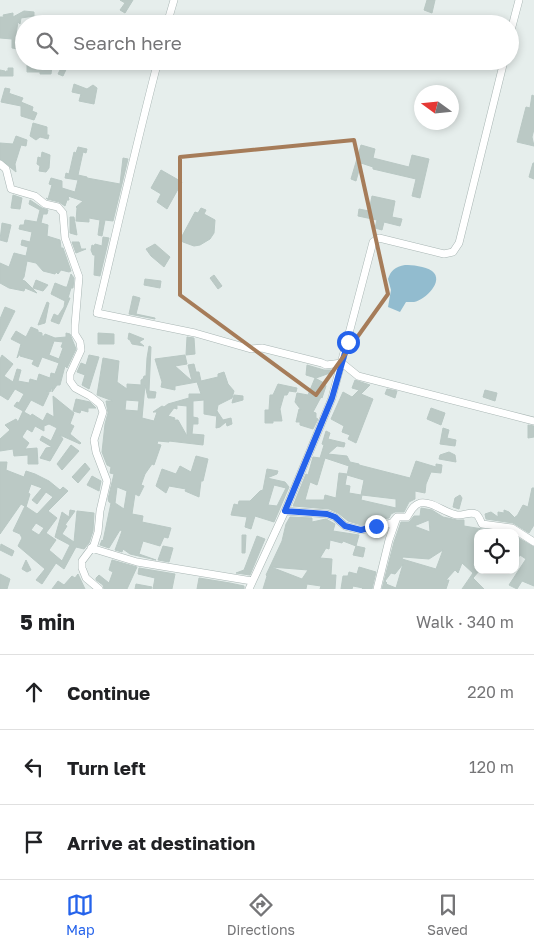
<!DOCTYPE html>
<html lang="en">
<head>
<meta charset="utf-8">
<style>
  :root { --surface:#fff; --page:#f2f2f2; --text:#202124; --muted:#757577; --line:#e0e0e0; --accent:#2563eb }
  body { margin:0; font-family:"Golos Text",sans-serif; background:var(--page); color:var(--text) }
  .controls { position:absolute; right:15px; bottom:15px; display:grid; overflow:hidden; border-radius:10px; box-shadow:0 2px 8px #0003 }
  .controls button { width:45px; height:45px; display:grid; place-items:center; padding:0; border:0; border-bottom:1px solid var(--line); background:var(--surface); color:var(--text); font:25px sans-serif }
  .compass { position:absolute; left:414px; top:85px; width:45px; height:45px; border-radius:50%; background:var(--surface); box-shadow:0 2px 8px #0003; rotate:285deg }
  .stop { position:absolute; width:15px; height:15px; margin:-11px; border:4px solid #2563eb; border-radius:50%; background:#fff }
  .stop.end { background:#2563eb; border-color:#fff; box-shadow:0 1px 5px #0008 }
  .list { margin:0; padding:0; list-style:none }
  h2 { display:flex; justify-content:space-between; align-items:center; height:65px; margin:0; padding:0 20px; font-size:21px }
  h2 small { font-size:16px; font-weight:400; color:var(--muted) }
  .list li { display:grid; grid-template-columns:32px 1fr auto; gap:15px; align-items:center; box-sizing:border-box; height:75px; padding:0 20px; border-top:1px solid var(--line) }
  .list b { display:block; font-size:19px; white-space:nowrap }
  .list em { font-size:16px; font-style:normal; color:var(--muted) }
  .icon { flex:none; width:28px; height:28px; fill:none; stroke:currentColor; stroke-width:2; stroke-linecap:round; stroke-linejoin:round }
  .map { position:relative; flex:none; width:534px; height:589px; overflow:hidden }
  .search { position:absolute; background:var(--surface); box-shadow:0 2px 8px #0003; left:15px; right:15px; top:15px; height:55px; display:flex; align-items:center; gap:12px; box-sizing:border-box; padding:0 18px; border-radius:28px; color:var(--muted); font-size:19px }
  .sheet { height:290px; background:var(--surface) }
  nav { display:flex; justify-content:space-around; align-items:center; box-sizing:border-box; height:70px; border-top:1px solid var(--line); background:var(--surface); font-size:14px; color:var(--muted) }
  nav a { display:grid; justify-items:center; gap:2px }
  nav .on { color:var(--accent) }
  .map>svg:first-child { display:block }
  .water { fill:#92bccf }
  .building { fill:#bbc9c5; stroke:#b9c8c4; fill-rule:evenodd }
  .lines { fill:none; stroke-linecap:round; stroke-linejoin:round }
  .minor-casing { stroke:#a9b6b4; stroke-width:8 }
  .minor { stroke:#fff; stroke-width:7 }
  .route { stroke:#2563eb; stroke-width:6 }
  .marked { fill:none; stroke:#a67c59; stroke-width:4; stroke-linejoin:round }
</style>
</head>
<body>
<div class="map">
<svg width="534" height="589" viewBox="0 0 534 589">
  <rect width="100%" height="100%" fill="#e6eeec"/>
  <path class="water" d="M405,265C412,265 425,266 432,271C445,281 425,300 414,302C411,302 408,302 406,302L400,312L388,307L391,290L388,279C391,270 395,267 405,265Z"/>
  <path class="building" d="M120,0H133L125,13L120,10L125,3Z
    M427,0H435L432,13L424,10Z
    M24,11L34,12V16L21,18L20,24L18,22L16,34H18V39H24V40L23,50L18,49L12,48V39L0,38V17H4L3,15L13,13V17Z
    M60,61H70L63,76L58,74L63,64Z
    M38,63V65L52,66L51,74H40V72H27V64Z
    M8,68H13V76H0V70L5,71V74L6,71H8Z
    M74,84L87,89L93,85L97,88L94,104L79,101L81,94L72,92Z
    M5,88L10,89L9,93L11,94L23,98L21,102L33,107L32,111L37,113L34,120L21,116V106L1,102Z
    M532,95L534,96V129L532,137L534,146L517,142L526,107L530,108Z
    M33,123L47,127V135H49L48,139L40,137L36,140L30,136Z
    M16,136L27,140L26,146L21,145L15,164L16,172L0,159V143L13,144Z
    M361,145L375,149L373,158L409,167L412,155L429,159L420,198L412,196L416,179L373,169V167L361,163L356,181L351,179Z
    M78,147L87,149L86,153L83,152L78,175L87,177V178L120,184L123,158L128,159L113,221L105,220L102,236L98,235L100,220L89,218V222L76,221L77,208L76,207L83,201L68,196L69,200H67L65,206L59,202L47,199L46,198L48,199L52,185L49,184L51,178L62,181V188L75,192L78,180L65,178L66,173L69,174L74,152L76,153Z
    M42,152L50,155L49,168L46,172L39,171L40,166L37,164L38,157L41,158Z
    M533,163H534V179L529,177Z
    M161,170L182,182L167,209L157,202L161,194L151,188Z
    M13,195L22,198L20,209L11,208Z
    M372,196L395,201L392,217L402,219L400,226L384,222L382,230L375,228L377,220L358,216L359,209L369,211Z
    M30,200L42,208L48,210L47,214H43L41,223L48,225L47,236L60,240L61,248H63L71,271L69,272L61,270L58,274L56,272L55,274L43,271L36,263L27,261L24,277L22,280L25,281L37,293L25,288L24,291L9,288L0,283V263L9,267L14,253L26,256L28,247L21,245L22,240L30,242L32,232L19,229L20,225H24L25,220L37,222L40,210L29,204Z
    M201,208L206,210L204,214L215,220L214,233L210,239L200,245L194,246L183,242L180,240L181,238L195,212L198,213Z
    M70,217H74L77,235L70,233Z
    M2,223L11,225L7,242L0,240Z
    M103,237L109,238L100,276L94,275L95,255H93L91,250L92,245L94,246L95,244L102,246Z
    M72,242H79L81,249H86L76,253Z
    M155,244L170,257L164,267L151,256L146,249Z
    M71,274L74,278L73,288H71L68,298H70L59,324L51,321L54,314L58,316L64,307L65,301L51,294L55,283L65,287H67Z
    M214,275L222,286L218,289L210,278Z
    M145,279L161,281L160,288L144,285Z
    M36,280L48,285L43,291L33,288Z
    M133,296L140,298L136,314L155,318V319L129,314Z
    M47,302L49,303L45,323L38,325Z
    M5,307L15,311L0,341V319Z
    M31,327L38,330V332L42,333V336H44L45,334L55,338L66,337V333L70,334L76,349L67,368L65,366L60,385H57L52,392V387L50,392L46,391L49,393L43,406L31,400L24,412L31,416L32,414L43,421L47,413L54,417L53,396L74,413L70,424L74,426L70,434L81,443L80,444L60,435L63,439L50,461L40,458L46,448L52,447L40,440L42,436L51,441L57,428L49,424L44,426V431L35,426L32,432L27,429L22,437L29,443L25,449L37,448L38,464H28V455L14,456L13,449L0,451V439L10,430L5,425L16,419L18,422L23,411L14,406L17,402L19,403L24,394L15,389L8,400L0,395V359L2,355L13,364L4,376L13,382L17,369L21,370L18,381L29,383L30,379L37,381L39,374L50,378L51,373L55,374L59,363L42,357L38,367L32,364L34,360L20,356V354L17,358L21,344L11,339L16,331L26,337ZM54,341L63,342L61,347L63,348L59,359L49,355Z
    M98,333L114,334V344H98Z
    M129,333L144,339L139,342L144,346L132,344L130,340L128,339Z
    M187,337L194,338L195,354L186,355Z
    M149,346L151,347L149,391L156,392L155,398H148L145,385L142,418L154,421L157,412H153L162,406L164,407L168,404L189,398V394H201L197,382L175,386V390L161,387L162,382L155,359L185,355L187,364L175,366L192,381L188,365L194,364L196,372H199L201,381L218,377V374L224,372L228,384L234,391L232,398L218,405L216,416L204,414V400L193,401V417L198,418V424H193L192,434L204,435L203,445L169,441V442L158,441L157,444L161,445L154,465L152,464L145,474L141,485L144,486L139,496L135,494L132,514L143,516L142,522L171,528L168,538L164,537L160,546L143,541L139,554L156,560L130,554L123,549L122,552L115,550L122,531L120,530L109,548L100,545L102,540L103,541L111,503L109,502L108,499L114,474L110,473L111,467L107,465L102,452L105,424L108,413L106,401H113L97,395L103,358L119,361L117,382L127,389V384L141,385V380L143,379L144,376H146L147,358ZM126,400L139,401L138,411L125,410ZM177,405L187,406V436L178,420H174L175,418L168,416L174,408L177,409ZM117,487L127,491L124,509L115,503Z
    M89,355L99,357L89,389L82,385L85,375L77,372L81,363L86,365Z
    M307,365L324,370H331L330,373L316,378L306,375Z
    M315,378L324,383L326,386L322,398L321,397L313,412L316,413V418L318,419L313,429L300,425V422H296L299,409L301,410L295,402L297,393L308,395Z
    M355,380L370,385L361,394L373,399L356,443L348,439L350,435L342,432L344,426L331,419L343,392L352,397L359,390L352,388Z
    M278,384L297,388L296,392L289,391L287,395H284L280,409L282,421H273V423H265V410H269L270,395H273Z
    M387,389L397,391L395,398L385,394Z
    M485,390L497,393L495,401L483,397Z
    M234,395L243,396V400L232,403Z
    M76,399L90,402L96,408H88V412L81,410L80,413L73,411Z
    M431,408L445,413L441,425L427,419Z
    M217,411L223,420L231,418L232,424L227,426L226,422L220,427L216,428Z
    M528,425L534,426V437L528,438Z
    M443,428L449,430L447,438L456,440L455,446L440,444Z
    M326,431L330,433L328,439L345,443L344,447L337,446L328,454L347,456L350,462L359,464V465L410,478L416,461L436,467V464L442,465L441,473L431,472L426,484L425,493L415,491V499L409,502L404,512H395L391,514L389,518L374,520L373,522L361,525L348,521L338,513L329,509L293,506L306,474L308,475L313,457L320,458L324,445L322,444ZM325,458L349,466L347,475L364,480L361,495L349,493L350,486L345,485L347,474L339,473L336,498L325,495L324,500H305L310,482L317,485ZM362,495L396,499V508L361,500Z
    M71,445L79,451L62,470L57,464Z
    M449,452L455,455L456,462L439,459L440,455Z
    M196,456L208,459L203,481H201L199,497L185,491L186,489L169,486L166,493L156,486L162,469L176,474L180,466L191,472Z
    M0,462H7L6,470L24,477L26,471L35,474L49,481L60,490L63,487L68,491L48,511L57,518L46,533L56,540L49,550L62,561L70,545L55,537L62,512L69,517L70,510L75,511L65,525L67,526L62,534L74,542L77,511L94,513L93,531L89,543L84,549L76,547L64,569L56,563L42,584L36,580L45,569L18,546L22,538L20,534L13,531L25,506L37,514L53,497L46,492L37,504L32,500L42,488L31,484L28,493L30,494L26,507L21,504L0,534ZM36,523L44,528L39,535L31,530Z
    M85,463L90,469L78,483L72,477Z
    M267,469L278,471L277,474L267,478L285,482L289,487L274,522L255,516L251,529L245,527L247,517L231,515L234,504L238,505L239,501H250L260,491L263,490ZM274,485L286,488L277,506L268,505Z
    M92,476L101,481L99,491L87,485Z
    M532,488H534V525L529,533L513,523L486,519L485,514L491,512L498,517V512L504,513V510L509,512L515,518L516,516H517L523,505L528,507Z
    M460,495L462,498L459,509L453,507L455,498Z
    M421,508L432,510L443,517L457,520H464V526L507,533L486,532L478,529V556L473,565L479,571L473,578L484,589H462L473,573L462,563L458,573L455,570L446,580H449L446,589H382L394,542L401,522H409L414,516H420ZM429,520L430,532L414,526ZM443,550L436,569L402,559L403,557L429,559ZM403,564L396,588L386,584L387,583L385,581L391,573L395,574Z
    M290,517L312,518V522L326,519L335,524L333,531L359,535L356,546L343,541L342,543L330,540L329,549L326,548L320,558L332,559L331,575H336L335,589H320L321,586L307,584L306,589H263L267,576L266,575L282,541L286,524ZM271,567L308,570L302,579Z
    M242,535H246L245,553H242Z
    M257,536L265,539L250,575L236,573L244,570Z
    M515,536L534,547V586L522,581L517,589L509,585L526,559L520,555L515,562Z
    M1,544L14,551L12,556L0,550Z
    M163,546L173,548L169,562L158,560Z
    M356,546L365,548L363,557L353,555Z
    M26,560L31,570L27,572L22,569Z
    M112,560L137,567L127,589H104L103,585L96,580V578L99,575L109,583L113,572L109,570Z
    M359,567L376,572L372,589H362L363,588L353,586L352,589H341L343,576H348L349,572L357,574Z
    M139,568L175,574L172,589H153L155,578L138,574Z
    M0,574L10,579L7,589H0Z
    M78,574L85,589H52L58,581L64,585L72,576L75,578Z
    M199,578L230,583L244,586V589H197Z
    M136,584L152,587L151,589H135Z"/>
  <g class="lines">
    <defs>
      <path id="minor" d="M167,24L174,0
        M510,34L519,0
        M158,61C136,145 117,229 97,313L195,333L251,349L262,348L322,363L326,365L342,363L358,376L534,421
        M0,164L6,169L11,189L35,196L45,204L58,207L63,213L65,238L79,277L75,325V334L80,342L81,350L70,374V381L75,388L90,396L100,404L103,412L94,440L96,452L107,481L100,511L98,532L94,545L82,561V568L86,578L99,589
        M285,511L327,514L335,517L345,526L361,530L392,523L397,517H407C411,511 413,505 420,503C433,501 444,513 457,515C463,516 470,511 476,514C479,516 480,520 482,524L512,528L534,542
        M91,548L137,562L252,581
        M249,589L285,511L332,398L373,242L379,238L444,254L453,252L459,243L504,61
        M377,589L389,540L396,520"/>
    </defs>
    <use href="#minor" class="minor-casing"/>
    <use href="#minor" class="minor"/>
  </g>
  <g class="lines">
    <path class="route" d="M348,342L332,398L285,511L327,514L335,517L345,526L361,530L376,526"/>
  </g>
  <path class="marked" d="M354,140L388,294L316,395L180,295V157Z"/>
</svg>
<div class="controls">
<button><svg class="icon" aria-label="locate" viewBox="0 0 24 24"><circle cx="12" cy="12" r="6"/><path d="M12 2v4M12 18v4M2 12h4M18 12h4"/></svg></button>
</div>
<svg class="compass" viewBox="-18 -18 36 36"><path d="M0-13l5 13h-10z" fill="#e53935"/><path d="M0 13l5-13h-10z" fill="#757577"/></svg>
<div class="stop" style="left:348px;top:342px"></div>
<div class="stop end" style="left:376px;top:526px"></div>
<div class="search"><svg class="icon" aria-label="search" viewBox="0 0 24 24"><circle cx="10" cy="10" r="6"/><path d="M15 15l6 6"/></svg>Search here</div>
</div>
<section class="sheet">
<h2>5 min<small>Walk · 340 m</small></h2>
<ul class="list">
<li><svg class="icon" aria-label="ahead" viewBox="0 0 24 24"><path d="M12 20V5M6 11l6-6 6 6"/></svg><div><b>Continue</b></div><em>220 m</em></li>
<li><svg class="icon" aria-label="left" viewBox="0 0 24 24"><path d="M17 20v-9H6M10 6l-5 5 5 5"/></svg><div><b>Turn left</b></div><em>120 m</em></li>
<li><svg class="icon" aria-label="arrive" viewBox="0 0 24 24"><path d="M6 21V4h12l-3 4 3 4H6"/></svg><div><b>Arrive at destination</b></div></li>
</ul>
</section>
<nav>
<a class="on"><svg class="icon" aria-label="map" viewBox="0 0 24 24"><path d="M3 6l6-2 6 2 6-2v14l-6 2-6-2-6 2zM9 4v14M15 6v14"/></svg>Map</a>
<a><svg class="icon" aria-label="directions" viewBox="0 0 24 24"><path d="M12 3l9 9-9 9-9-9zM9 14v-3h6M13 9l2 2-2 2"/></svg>Directions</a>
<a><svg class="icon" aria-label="saved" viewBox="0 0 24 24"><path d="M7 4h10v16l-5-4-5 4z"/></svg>Saved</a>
</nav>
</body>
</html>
